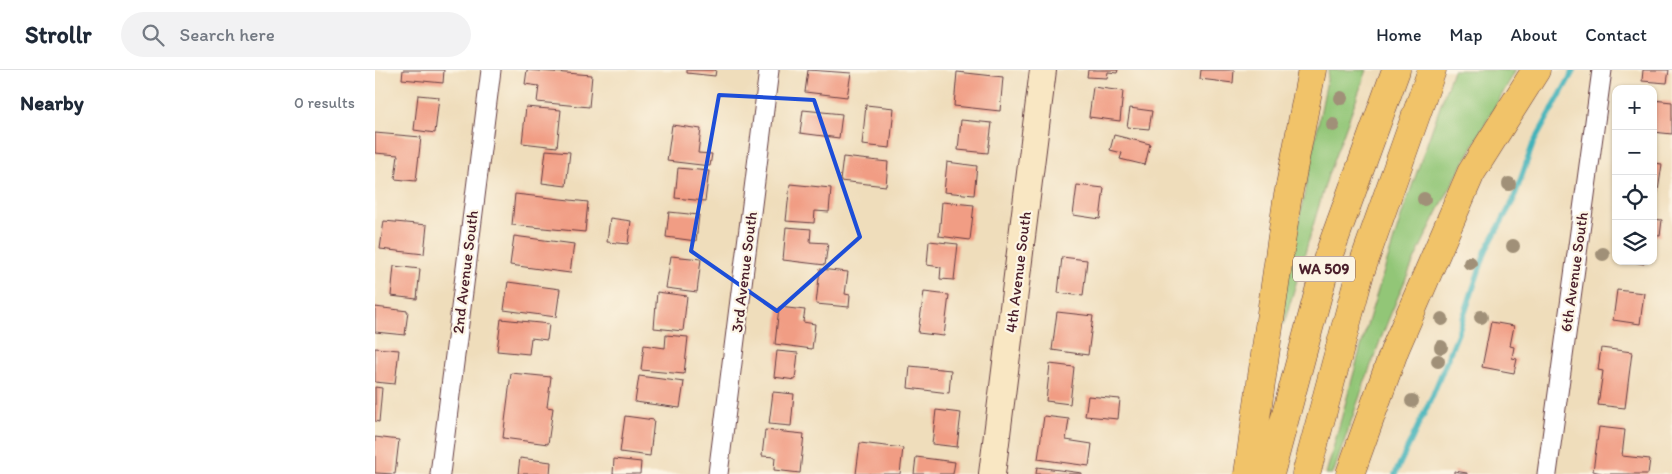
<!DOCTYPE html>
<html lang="en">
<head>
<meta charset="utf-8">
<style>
  :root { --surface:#fff; --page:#f2f2f3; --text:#1f2937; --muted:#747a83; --line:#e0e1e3 }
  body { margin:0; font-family:Itim,sans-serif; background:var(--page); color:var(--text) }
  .controls { position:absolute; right:15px; top:15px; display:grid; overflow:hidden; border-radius:10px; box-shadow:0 1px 4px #0004 }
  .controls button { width:45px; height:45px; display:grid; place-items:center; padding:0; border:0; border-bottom:1px solid var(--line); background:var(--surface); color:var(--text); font:25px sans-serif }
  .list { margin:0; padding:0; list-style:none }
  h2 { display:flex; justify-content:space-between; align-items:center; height:65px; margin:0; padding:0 20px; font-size:21px }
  h2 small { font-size:16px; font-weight:400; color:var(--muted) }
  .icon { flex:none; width:28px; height:28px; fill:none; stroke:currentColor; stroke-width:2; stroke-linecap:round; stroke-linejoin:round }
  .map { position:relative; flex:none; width:1297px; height:404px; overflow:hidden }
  header { display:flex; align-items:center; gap:30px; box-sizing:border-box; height:70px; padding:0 25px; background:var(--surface); border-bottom:1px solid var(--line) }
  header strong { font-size:24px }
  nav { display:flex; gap:28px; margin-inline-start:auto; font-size:18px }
  .search { width:350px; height:45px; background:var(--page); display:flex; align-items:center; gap:12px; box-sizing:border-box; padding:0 18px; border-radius:28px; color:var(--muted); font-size:19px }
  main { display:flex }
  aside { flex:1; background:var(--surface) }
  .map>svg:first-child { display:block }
  .green { fill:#92c677; stroke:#6e7251 }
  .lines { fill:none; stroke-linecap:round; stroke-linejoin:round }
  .stream { stroke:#43b3ba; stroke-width:5.5 }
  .building { fill:#f19d84 }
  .street-casing { stroke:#633c41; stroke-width:21 }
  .secondary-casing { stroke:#633c41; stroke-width:28 }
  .highway-casing { stroke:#633c41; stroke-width:29 }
  .street { stroke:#fff; stroke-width:19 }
  .secondary { stroke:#f9e7c3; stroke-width:26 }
  .highway { stroke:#f1c369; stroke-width:28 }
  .tree { fill:#a09078 }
  .marked { fill:none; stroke:#1d4ed8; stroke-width:4; stroke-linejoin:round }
  .labels { text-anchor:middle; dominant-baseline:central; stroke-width:4.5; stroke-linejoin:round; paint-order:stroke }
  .shield { fill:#fcf5e5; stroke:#7f5f63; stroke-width:1 }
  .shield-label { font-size:15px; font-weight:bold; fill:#4a1f2b }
  .street-label { font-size:16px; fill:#4a1f2b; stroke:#fcf5e5 }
</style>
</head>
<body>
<header>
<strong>Strollr</strong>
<div class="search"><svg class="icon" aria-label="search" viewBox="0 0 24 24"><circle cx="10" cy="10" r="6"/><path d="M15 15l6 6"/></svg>Search here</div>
<nav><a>Home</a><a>Map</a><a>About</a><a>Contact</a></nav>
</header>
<main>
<aside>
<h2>Nearby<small>0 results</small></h2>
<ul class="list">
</ul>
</aside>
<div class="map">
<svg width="1297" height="404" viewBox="0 0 1297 404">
  <rect width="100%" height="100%" fill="#fcf5e5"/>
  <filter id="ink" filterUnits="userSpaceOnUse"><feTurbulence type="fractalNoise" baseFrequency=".02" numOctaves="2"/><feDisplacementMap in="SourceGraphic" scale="10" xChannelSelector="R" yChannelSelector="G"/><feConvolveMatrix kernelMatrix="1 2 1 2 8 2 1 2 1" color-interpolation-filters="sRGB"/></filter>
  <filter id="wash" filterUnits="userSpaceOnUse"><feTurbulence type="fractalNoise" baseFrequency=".0096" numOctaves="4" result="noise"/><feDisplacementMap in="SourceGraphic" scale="20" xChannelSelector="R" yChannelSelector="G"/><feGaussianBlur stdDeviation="1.12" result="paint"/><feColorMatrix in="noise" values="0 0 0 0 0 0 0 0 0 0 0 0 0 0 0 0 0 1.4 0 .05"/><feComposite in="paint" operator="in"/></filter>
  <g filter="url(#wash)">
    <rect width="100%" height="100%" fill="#efddbb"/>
    <path class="green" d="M954,0H992L953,105L909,254L903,255Z
      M1078,0H1141C1099,73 1058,145 1025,222C999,282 979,343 958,404H951L992,255L1026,147Z"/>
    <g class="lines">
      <path class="stream" d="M1020,404L1057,327L1083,263L1111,180L1138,131L1158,74L1199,0"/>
    </g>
    <g id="blocks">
      <path class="building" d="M28,0H69L68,13L27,9Z
        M152,0L217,5L214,37L162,32L164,16L150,14Z
        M312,0H341L340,6L312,3Z
        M433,0L476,3L472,27L430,22Z
        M713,0H743L742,3L733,2L732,8L712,7Z
        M826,0H859L858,13L825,9Z
        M1268,0H1294L1292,13L1267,11Z
        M582,2L628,7L625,41L579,36Z
        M718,17L748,21L745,51L714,47Z
        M43,25L64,27L60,63L39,60Z
        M1278,30L1297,32V64L1278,62Z
        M491,35L519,38L515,78L487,75Z
        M151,37L186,40L182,77L147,73Z
        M755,38L777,41L774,59L752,57Z
        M428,40L467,44L464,68L425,63Z
        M586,50L617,53L613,83L583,80Z
        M297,55L326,59L323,83L337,84L335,96L292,91Z
        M0,63L46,67L41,111L20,109L23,85L0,83Z
        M739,65L775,74L770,95L745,89L747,83L735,80Z
        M171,80L195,82L191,116L167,113Z
        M468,87L513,92L511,116L465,111Z
        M572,92L602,96L599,125L569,122Z
        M1278,93L1287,94L1279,148H1278Z
        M303,98L334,101L330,131L300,128Z
        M415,114L456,118L454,142L440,141L439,153L411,151Z
        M702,115L729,118L725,149L698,145Z
        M140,124L213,132L210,162L137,155Z
        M567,132L599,135L595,170L564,166Z
        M294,142L324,145L321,171L291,167Z
        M235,148L256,151L253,174L232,172Z
        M1278,149L1287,150L1285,166L1278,165Z
        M9,151L52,155L49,184L5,179Z
        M411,157L436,159L435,172L453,173L450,195L408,190Z
        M139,166L199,174L195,203L135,195Z
        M554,171L583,174L579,210L565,209L566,197L552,195Z
        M296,186L326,189L322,222L291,218Z
        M687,187L712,190L708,226L683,223Z
        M1253,191H1269V194Z
        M19,196L45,199L42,229L16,226Z
        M445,199L473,202L470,224L475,225L474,237L441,234Z
        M133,212L185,219L181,247L129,240Z
        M1242,220L1269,223L1265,254L1238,250Z
        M282,222L312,226L308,261L279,258Z
        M549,222L574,225L569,266L543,263Z
        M0,237L33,241L30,265L0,262Z
        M404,237L430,240L428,252L440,254L437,279L400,274Z
        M682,242L718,246L713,285L677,280Z
        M126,249L174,254L172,270L156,268L154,284L122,281Z
        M1116,252L1139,256L1135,276L1139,277L1137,288L1142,289L1139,303L1107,297Z
        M291,265L313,267L309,304L266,300L269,275L290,278Z
        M0,278L24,280L20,314L0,312Z
        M1226,278L1257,282L1250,338L1223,335L1228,301L1223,300Z
        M402,281L423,283L420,310L399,307Z
        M675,294L699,297L695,334L671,331Z
        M535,296L576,300L574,323L533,318Z
        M136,303L176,307L172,337L178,338L173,374L128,368Z
        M264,306L309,312L305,338L260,332Z
        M0,317L7,318L4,352L0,351Z
        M398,322L419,324L416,356L394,354Z
        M713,326L745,329L743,349L710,346Z
        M561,340L586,343L582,377L557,374Z
        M250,346L279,350L275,386L245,382Z
        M669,346L694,349L691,370L717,374L714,396L663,389Z
        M1224,357L1250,360L1247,386L1275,389L1273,404H1230L1218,401Z
        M390,360L429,364L425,403L399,400L400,387L387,386Z
        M0,367L24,370L20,404L0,403Z
        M485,373L528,378L525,404H481Z
        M541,387L580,392L578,404H539Z
        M145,388L176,392L175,404H143Z
        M239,389L266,392L265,404H238Z
        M662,397L707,403V404H661Z
        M1079,401L1092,403V404H1079Z"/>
    </g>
  </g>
  <g filter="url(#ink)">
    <use href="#blocks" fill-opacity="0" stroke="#633c41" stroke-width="1"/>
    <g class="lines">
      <defs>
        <path id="street" d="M65,404L116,0
          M343,404L394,0
          M1172,404L1227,0"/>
        <path id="secondary" d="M617,404L668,0"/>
        <path id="highway" d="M873,404L912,131L937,0
          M895,404L953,187L1021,0
          M931,404L985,203L1057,0
          M975,404L1020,279L1096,103L1161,0"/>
      </defs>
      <use href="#street" class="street-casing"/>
      <use href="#secondary" class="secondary-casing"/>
      <use href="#highway" class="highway-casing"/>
      <use href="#street" class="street"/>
      <use href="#secondary" class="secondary"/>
      <use href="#highway" class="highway"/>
    </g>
    <g class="tree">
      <circle cx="966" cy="28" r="7"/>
      <circle cx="958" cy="55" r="7"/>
      <circle cx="1134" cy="114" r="7"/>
      <circle cx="1049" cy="129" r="7"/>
      <circle cx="1138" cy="176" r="7"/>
      <circle cx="1228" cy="184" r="7"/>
      <circle cx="1095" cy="193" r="7"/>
      <circle cx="1106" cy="247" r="7"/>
      <circle cx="1067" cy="249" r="7"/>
      <circle cx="1066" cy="277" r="7"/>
      <circle cx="1063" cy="291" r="7"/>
      <circle cx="1037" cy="331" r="7"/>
    </g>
  </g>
  <path class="marked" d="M344,25L439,30L485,167L402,241L316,181Z"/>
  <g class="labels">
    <rect class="shield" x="918" y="186.5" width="62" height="25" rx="4"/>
    <g class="shield-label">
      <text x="949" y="199">WA 509</text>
    </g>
    <g class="street-label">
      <text transform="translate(90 202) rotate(-83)">2nd Avenue South</text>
      <text transform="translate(369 202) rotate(-83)">3rd Avenue South</text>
      <text transform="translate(643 202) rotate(-83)">4th Avenue South</text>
      <text transform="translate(1199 202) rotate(-82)">6th Avenue South</text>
    </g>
  </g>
</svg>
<div class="controls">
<button>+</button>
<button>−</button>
<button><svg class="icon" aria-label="locate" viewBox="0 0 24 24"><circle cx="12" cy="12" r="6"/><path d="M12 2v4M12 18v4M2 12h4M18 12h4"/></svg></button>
<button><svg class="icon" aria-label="layers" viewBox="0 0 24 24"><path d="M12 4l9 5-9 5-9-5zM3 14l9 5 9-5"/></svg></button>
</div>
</div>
</main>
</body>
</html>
